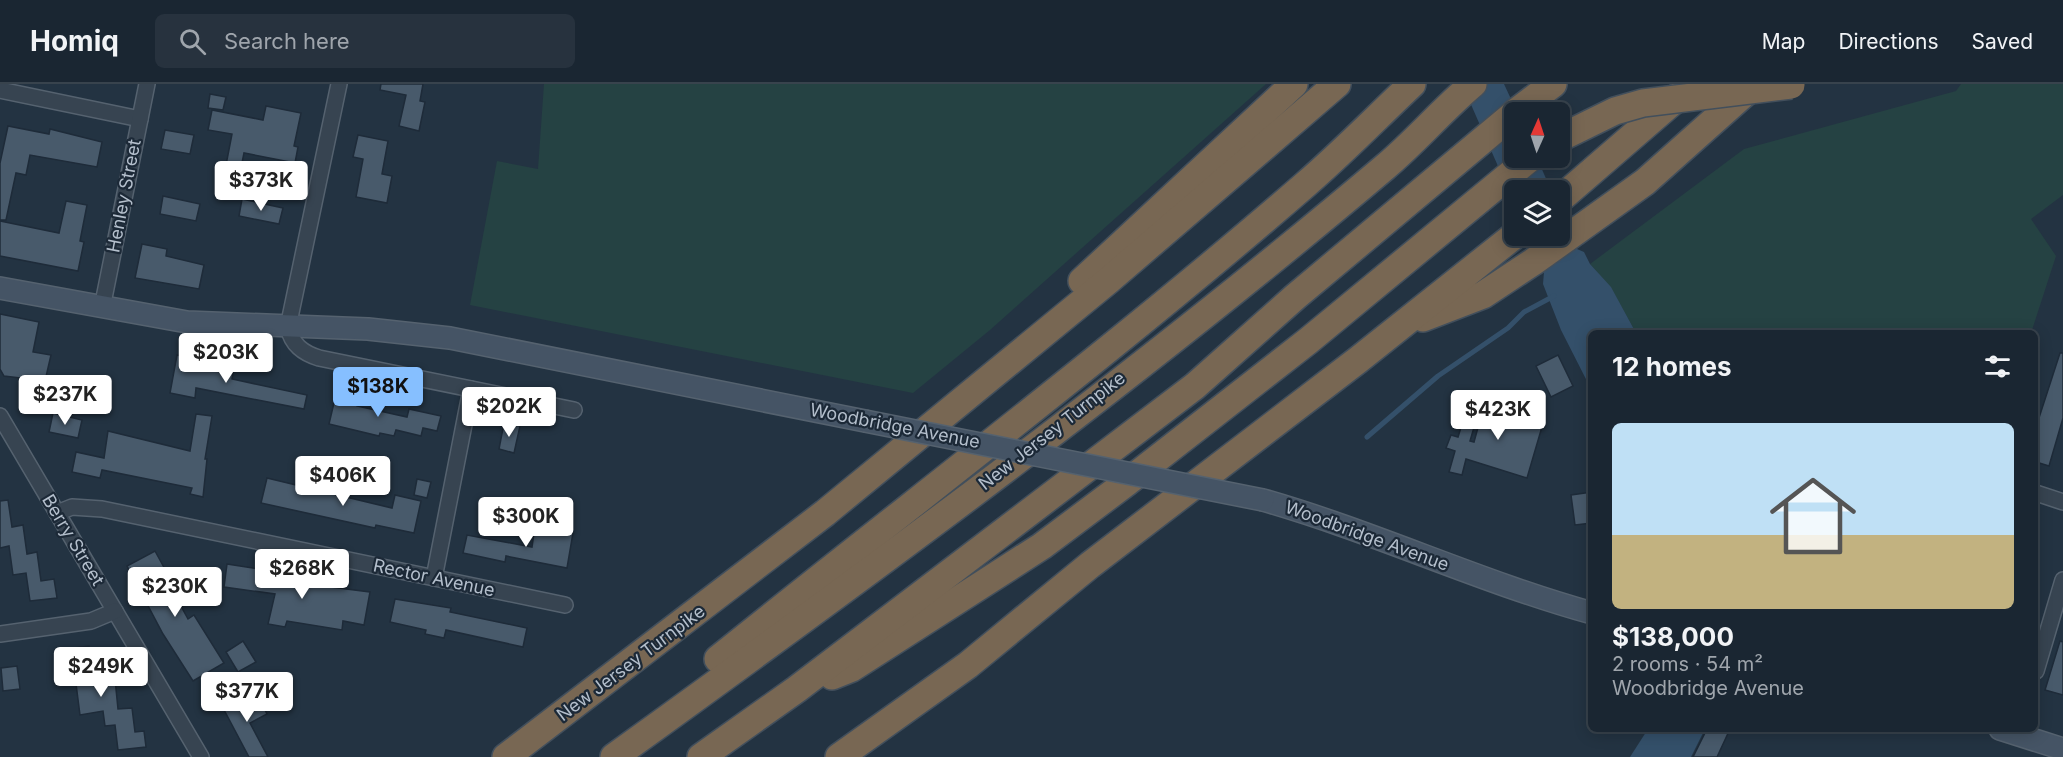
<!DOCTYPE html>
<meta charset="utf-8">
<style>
:root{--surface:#1a2632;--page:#27323e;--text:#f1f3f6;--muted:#9fa5ac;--line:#38434d;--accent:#86bfff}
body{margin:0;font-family:Inter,sans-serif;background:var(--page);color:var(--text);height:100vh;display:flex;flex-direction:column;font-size:22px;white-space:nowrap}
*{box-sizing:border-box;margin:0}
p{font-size:20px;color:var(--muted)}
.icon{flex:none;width:33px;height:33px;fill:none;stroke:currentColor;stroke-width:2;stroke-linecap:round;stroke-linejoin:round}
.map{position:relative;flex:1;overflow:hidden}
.sheet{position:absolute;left:1588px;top:246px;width:450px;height:402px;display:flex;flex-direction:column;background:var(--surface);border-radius:9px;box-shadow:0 3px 15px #0003,0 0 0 2px var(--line)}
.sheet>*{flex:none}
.needle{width:39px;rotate:3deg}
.fabs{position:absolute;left:1504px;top:18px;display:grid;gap:12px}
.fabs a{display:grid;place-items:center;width:66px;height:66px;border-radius:9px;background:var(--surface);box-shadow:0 3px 15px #0003,0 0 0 2px var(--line);font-size:30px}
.price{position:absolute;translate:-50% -51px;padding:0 14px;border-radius:6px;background:#fff;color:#222;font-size:20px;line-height:39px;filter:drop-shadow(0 2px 3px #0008)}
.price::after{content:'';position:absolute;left:50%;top:36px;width:18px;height:14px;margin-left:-9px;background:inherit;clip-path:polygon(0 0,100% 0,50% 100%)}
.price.active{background:var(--accent);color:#111}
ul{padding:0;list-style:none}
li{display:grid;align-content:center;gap:12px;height:318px;padding:0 24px}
li span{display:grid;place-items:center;height:186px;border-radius:9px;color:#555}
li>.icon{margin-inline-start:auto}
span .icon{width:108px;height:108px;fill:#fffc;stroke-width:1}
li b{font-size:26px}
h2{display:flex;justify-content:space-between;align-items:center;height:72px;padding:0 24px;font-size:26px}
header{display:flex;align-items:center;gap:36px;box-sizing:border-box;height:84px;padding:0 30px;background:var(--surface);border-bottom:2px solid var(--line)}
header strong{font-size:28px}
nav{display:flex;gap:33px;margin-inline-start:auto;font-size:21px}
.search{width:420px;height:54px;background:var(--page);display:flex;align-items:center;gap:15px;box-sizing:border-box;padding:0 21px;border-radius:9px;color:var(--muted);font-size:22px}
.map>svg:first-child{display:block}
.green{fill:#254243}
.water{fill:#34506a}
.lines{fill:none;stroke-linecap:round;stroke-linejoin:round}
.stream{stroke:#34506a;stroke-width:5}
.building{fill:#485a6b;stroke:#1e2b39;stroke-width:1.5}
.street-casing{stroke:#55626f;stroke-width:18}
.secondary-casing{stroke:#55626f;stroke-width:24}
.highway-casing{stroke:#424f5c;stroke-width:30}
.street{stroke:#374451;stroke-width:15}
.secondary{stroke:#455465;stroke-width:21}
.highway{stroke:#786753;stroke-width:27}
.secondary-bridge-casing{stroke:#55626f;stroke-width:24;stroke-linecap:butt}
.highway-bridge-casing{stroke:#424f5c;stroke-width:30;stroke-linecap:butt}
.secondary-bridge{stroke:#455465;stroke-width:21}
.highway-bridge{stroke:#786753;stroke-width:27}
.labels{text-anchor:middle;stroke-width:4.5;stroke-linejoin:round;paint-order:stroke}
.street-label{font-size:18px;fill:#b4bfcc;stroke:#1c2937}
</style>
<header>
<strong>Homiq</strong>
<div class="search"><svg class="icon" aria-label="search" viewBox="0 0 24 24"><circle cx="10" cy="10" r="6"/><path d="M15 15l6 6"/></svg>Search here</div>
<nav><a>Map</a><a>Directions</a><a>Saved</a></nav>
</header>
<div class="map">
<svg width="2063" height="673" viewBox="0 0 2063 673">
<rect width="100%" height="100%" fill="#233342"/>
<!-- green -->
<g class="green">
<path d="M544 0H1266L990 246 913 309 470 221 497 77 538 85Z"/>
<path d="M1961 0H2063V111L2031 135 2056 172 2031 249H1636L1611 204 1590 180 1744 65 1956 7Z"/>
</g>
<!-- water -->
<g class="water">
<path d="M1462 0H1504L1517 28 1515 74H1537L1551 106H1515V121Z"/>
<path d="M1560 126 1577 165 1584 168 1590 180 1611 203 1636 249H1592L1591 305 1561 246 1543 200 1544 188 1528 152H1560Z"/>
<path d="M1648 645H1705L1691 673H1630Z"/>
</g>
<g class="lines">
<!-- stream -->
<path class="stream" d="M1367 353 1438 292 1508 244 1524 228 1554 212"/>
</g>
<!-- building -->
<g class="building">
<path d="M381 0H423L420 17 425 18 419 47 399 42 406 11 380 6Z"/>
<path d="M210 10 226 13 223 26 208 24Z"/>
<path d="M266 22 301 29 294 62 298 63 295 79 244 69 241 84 226 81 232 50 208 46 212 26 263 36Z"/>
<path d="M8 42 49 50 50 45 102 58 97 83 30 71 26 91 16 89 6 136H0V79Z"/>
<path d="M165 46 194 51 190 70 161 65Z"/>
<path d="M358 51 388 57 382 90 392 92 387 119 356 113 363 75 353 73Z"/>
<path d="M163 112 200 120 196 137 160 130Z"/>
<path d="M242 115 283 124 279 140 239 132Z"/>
<path d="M66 117 87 121 80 157 84 158 78 187 0 172V137L59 149Z"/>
<path d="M142 160 167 165 166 172 204 181 199 205 135 194Z"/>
<path d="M0 230 39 238 33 268 51 271 45 297 4 292 0 285Z"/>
<path d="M2060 269H2063V334L2049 382 2036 378V343Z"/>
<path d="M177 271 234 284 232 295 307 311 304 325 196 304 195 314 170 309Z"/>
<path d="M1558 271 1573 302 1551 313 1536 282Z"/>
<path d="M337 306 359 311 357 322 407 333 409 325 441 332 437 347 423 344 421 352 396 346 394 352 380 349 379 352 329 340Z"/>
<path d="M1485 318 1544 336 1527 394 1466 375 1462 391 1449 388 1455 367 1446 364 1451 351 1458 353 1463 337 1475 340 1470 357 1474 358Z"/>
<path d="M53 329 82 336 78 354 49 348Z"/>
<path d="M196 330 212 332 205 375H207L203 413 190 410 192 404 102 386 100 394 72 388 76 368 104 374 108 347 190 367Z"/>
<path d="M504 339 520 342 514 369 499 365Z"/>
<path d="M267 394 392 424 395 411 421 417 414 449 376 441 375 444 261 419Z"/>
<path d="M417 395 431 398 427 414 414 411Z"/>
<path d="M1592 408V439L1575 441 1571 411Z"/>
<path d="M8 416 12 443 23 441 27 470 37 468 41 497 54 495 57 514 30 517 26 489 13 491 9 462 0 464V417Z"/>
<path d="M535 442 573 449 567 484 506 472 505 478 463 469 467 451 532 463Z"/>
<path d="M155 467 167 489 164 491 188 535 194 531 224 579 193 597 163 550 127 482Z"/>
<path d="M227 480 259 485 258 489 307 500 370 508 364 541 343 537 342 546 287 537 285 543 268 540 275 510 224 503Z"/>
<path d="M395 515 451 524 450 528 527 544 523 563 446 546 444 554 425 550 426 546 390 538Z"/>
<path d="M243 557 256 578 238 588 226 568Z"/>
<path d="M2060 557 2063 558V611L2045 606Z"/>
<path d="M89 562 93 598 115 595 118 625 132 624 135 648 144 647 146 663 118 666 115 641 105 642 103 627 80 631 74 584 61 585 59 566Z"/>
<path d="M17 582 20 605 3 607 1 584Z"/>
<path d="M241 612 245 619 258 612 267 630 250 639 268 673H249L222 622Z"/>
<path d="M1707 645H1730L1717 673H1693Z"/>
</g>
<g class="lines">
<defs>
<g id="street">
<path d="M339 0 288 243C292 261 303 269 319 274L574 326"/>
<path d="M0 6 140 35"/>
<path d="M102 224 147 0"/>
<path d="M0 332 201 673"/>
<path d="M2036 409 2063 418"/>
<path d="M57 429 72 423 102 425 565 521"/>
<path d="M434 494 471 305"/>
<path d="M0 550 91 537 115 527"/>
<path d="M2036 587 2063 496"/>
</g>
<g id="secondary">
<path d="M0 204 187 238 368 245 450 254 865 337"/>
<path d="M1263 416C1375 448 1480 498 1592 529"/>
<path d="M2000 645 2063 665"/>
</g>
<g id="highway">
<path d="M1516 28 1553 0"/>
<path d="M1560 115 1686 6"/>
<path d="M1082 197 1294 0"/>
<path d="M1423 234 1483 211 1533 178 1645 98 1755 0"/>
<path d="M718 575C914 417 1116 265 1306 100 1343 68 1377 33 1412 0"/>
<path d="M832 592 852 584 1042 462 1126 399 1308 257 1530 74"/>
<path d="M506 673 825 429 1109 196 1337 0"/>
<path d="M614 673C876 484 1138 292 1385 83 1416 57 1442 26 1473 0"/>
<path d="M701 673 797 605 1195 302 1295 213 1515 29"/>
<path d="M839 673 968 581 1090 481 1358 276 1515 151"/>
</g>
</defs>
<!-- street casing -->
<use href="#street" class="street-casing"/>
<!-- secondary casing -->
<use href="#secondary" class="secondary-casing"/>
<!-- highway casing -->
<use href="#highway" class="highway-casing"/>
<!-- street -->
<use href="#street" class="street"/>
<!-- secondary -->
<use href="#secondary" class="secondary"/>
<!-- highway -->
<use href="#highway" class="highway"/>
<defs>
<path id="secondary-bridge" d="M865 337 1263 416"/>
<path id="highway-bridge" d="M1560 54 1615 27 1643 19 1791 1"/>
</defs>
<!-- secondary-bridge casing -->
<use href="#secondary-bridge" class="secondary-bridge-casing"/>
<!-- highway-bridge casing -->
<use href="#highway-bridge" class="highway-bridge-casing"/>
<!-- secondary-bridge -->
<use href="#secondary-bridge" class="secondary-bridge"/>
<!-- highway-bridge -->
<use href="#highway-bridge" class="highway-bridge"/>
</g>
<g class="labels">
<!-- street labels -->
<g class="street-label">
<text transform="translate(124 112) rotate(-79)" y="6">Henley Street</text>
<text transform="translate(895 342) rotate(11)" y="6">Woodbridge Avenue</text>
<text transform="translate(1052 347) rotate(-38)" y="6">New Jersey Turnpike</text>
<text transform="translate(1367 452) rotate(20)" y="6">Woodbridge Avenue</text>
<text transform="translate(73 456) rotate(59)" y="6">Berry Street</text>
<text transform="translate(434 494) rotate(12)" y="6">Rector Avenue</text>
<text transform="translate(631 579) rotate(-37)" y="6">New Jersey Turnpike</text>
</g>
</g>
</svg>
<div class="fabs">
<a><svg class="needle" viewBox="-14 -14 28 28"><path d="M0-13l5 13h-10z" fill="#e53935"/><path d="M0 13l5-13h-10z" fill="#9fa5ac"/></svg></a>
<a><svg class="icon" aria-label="layers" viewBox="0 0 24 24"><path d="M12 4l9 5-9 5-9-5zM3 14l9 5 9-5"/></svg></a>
</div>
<b class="price" style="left:261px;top:128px">$373K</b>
<b class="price" style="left:226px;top:300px">$203K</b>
<b class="price active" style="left:378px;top:334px">$138K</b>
<b class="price" style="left:65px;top:342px">$237K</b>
<b class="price" style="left:509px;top:354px">$202K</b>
<b class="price" style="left:1498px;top:357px">$423K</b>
<b class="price" style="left:343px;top:423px">$406K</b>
<b class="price" style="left:526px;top:464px">$300K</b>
<b class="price" style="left:302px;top:516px">$268K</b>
<b class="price" style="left:175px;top:534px">$230K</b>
<b class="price" style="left:101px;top:614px">$249K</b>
<b class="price" style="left:247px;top:639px">$377K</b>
<section class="sheet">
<h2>12 homes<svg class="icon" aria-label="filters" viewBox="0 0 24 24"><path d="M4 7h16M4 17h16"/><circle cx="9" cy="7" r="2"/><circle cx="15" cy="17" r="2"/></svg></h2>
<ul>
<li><span style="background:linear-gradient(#bfe0f5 60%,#c2b280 0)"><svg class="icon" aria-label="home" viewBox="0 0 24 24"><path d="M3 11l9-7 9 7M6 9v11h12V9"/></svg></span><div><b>$138,000</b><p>2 rooms · 54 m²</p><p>Woodbridge Avenue</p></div></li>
</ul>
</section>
</div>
